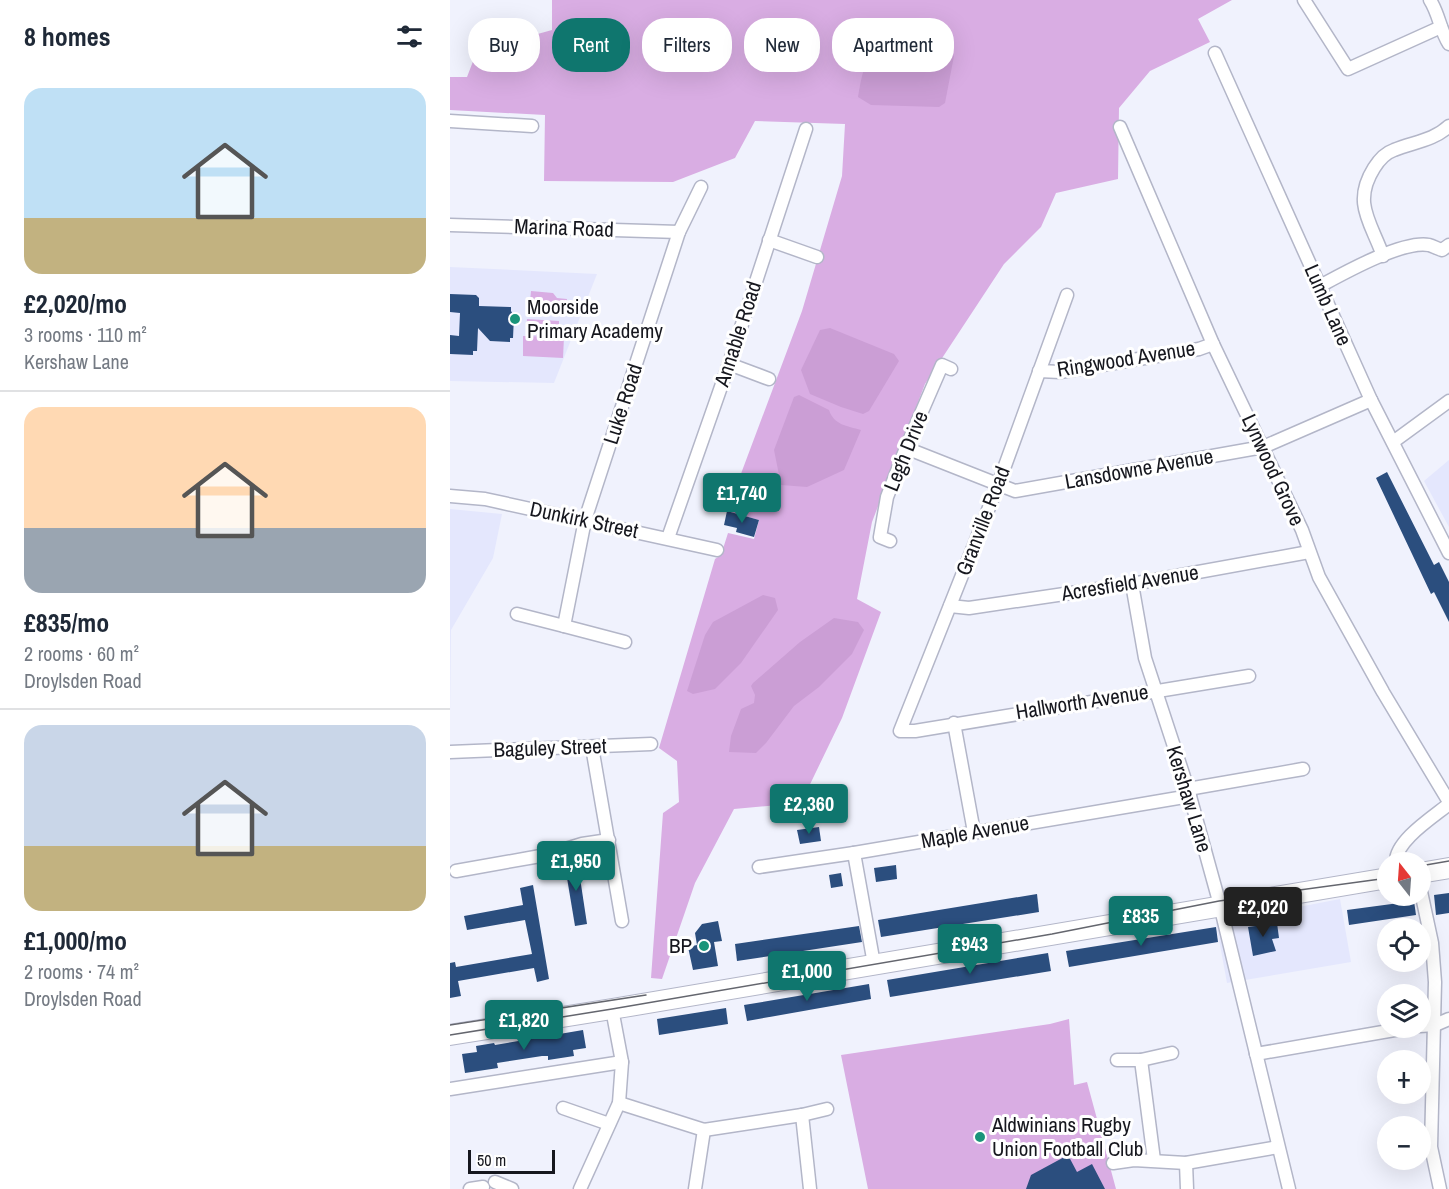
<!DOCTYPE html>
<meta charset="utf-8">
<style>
:root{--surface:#fff;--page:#f2f2f3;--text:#1f2937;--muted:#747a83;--line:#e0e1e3;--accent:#0f766e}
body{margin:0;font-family:"Archivo Narrow",sans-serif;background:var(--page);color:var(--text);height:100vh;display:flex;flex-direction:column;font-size:22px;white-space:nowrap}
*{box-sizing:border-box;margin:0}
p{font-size:20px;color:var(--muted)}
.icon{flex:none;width:33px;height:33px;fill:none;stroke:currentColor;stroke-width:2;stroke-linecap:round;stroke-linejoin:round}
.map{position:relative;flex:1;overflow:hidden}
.panel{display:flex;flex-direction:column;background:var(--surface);width:450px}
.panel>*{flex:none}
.banner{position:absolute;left:18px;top:18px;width:570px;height:54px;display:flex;gap:12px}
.needle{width:39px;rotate:343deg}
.tools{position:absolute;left:927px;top:852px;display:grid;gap:12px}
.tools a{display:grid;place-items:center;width:54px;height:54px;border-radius:50%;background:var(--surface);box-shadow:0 6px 24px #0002;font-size:30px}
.scale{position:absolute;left:18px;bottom:15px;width:87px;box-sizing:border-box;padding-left:6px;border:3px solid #16171e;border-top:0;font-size:16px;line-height:21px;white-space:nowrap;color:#16171e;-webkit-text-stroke:4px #fff;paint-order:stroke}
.price{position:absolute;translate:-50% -51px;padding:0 14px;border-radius:6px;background:var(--accent);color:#fff;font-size:20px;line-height:39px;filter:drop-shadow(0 2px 3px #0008)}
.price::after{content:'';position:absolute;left:50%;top:36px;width:18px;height:14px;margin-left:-9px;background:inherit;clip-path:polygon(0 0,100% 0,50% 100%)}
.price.active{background:#222;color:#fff}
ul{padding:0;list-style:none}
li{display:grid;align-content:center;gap:12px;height:318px;padding:0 24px}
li+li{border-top:2px solid var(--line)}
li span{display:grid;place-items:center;height:186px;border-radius:18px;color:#555}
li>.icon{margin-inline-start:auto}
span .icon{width:108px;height:108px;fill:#fffc;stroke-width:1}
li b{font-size:26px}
h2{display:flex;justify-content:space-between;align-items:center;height:72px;padding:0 24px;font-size:26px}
.tag{padding:0 21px;border-radius:24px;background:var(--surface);box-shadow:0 6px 24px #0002;font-size:21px;line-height:54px}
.tag.active{background:var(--accent);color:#fff}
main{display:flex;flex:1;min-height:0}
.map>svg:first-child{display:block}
.built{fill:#e4e7fd}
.green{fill:#d9ade3}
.forest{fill:#cb9ed5}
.building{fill:#2b4e7e}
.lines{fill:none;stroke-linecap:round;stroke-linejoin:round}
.minor-casing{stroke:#b3b6c8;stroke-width:15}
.primary-casing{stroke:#b3b6c8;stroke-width:22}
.minor{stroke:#fff;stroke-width:12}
.primary{stroke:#fff;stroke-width:20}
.tram{stroke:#64666e;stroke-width:1.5}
.poi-dot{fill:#1a947a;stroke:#fff;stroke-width:2}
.labels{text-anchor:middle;stroke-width:6;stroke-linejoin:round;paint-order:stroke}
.street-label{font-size:21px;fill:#16171e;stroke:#fff}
.poi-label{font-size:21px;fill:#16171e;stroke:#fff;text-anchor:start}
</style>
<main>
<section class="panel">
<h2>8 homes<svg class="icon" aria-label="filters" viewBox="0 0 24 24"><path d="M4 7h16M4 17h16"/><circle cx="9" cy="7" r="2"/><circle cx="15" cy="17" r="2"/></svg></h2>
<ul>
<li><span style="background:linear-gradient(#bfe0f5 70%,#c2b280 0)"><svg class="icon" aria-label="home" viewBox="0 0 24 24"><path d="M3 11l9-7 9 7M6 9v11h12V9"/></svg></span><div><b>£2,020/mo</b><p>3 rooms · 110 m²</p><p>Kershaw Lane</p></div></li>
<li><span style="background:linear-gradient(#ffd9b3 65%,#9aa5b1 0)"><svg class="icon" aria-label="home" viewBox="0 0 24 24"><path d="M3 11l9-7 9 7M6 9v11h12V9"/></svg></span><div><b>£835/mo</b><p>2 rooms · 60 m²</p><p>Droylsden Road</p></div></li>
<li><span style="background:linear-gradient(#c9d6e8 65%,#c2b280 0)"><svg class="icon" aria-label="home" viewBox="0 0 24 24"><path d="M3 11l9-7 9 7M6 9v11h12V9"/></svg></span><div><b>£1,000/mo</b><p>2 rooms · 74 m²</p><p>Droylsden Road</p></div></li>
</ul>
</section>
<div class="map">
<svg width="999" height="1189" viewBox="0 0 999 1189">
<rect width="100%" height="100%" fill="#f0f2fd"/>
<!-- built -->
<g class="built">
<path d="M0 267 147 274 104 383 0 381Z"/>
<path d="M999 460V527L974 481Z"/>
<path d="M0 509 52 514 43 558 1 630 0 713Z"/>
<path d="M890 899 901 962 777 983 766 923Z"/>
</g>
<!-- green -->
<g class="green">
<path d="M102 0H782L748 19 760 42 700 71 669 108 668 179 606 193 591 227 554 264 475 384 422 522 407 599 431 612 392 718 351 803 284 809 245 883 212 979 201 978 213 813 229 802 227 761 209 748 265 559 271 555 278 533 304 539 309 520 277 511 352 311 392 176 395 124 305 121 285 158 223 182 94 181 95 115 0 110V77H17L27 51 102 30Z"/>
<path d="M81 291 103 293 107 298 117 299 116 315 79 312Z"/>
<path d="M77 319 109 321V336L76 335Z"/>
<path d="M73 336 114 337 113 358 73 356Z"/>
<path d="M619 1019 624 1085 637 1082 666 1189H418L391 1055 600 1024Z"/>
</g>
<!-- forest -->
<g class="forest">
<path d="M436 43 497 50 504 56 495 103 489 107 421 105 408 97C412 76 414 53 436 43Z"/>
<path d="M380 328 444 354 449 361 419 411 413 414 391 407 360 394 351 370 370 330Z"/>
<path d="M349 395 379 410C384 425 397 426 411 430L394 470 357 487 331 485 324 450 344 397Z"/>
<path d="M313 595 325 598 328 610 291 663 265 689 243 694 237 691 255 635 263 622Z"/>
<path d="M384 618 408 622 414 630 402 654 369 687 344 706 316 743 306 753 279 752 281 736 291 709 304 703 305 695 301 686 303 683 350 642Z"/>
</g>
<!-- building -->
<g class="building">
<path d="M0 294 26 295 29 298V306L61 307V311L64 316 63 338H60V342L40 341 28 328 27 351H23V355L0 354V335L9 336 10 313 0 312Z"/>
<path d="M937 472 984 565 989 562 999 582V622L984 592 981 594 926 478Z"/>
<path d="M277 511 309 520 304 537 286 532 287 528 274 525Z"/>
<path d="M369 827 371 841 350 844 347 830Z"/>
<path d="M127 858 137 924 125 926 114 860Z"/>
<path d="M446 865 447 879 426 882 424 868Z"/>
<path d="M391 873 393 886 381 888 379 875Z"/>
<path d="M83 885 99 979 87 982 84 968 8 981 11 996 0 998V963L5 962 6 967 82 954 75 920 17 930 14 916 73 905 70 888Z"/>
<path d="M999 893V913L986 915 984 895Z"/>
<path d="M587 894 589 912 431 937 428 920Z"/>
<path d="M964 901 966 915 899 925 897 910Z"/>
<path d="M268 921 272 941 264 942 268 966 243 970 238 947 247 945 245 933 252 924Z"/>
<path d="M827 923 829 938 822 939 826 951 803 956 798 927Z"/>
<path d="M409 926 412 942 287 961 285 944Z"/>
<path d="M766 927 768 942 619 967 616 951Z"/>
<path d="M598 953 601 971 440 997 437 980Z"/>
<path d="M419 984 421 999 297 1021 294 1005Z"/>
<path d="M276 1008 278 1024 209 1035 207 1019Z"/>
<path d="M133 1030 136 1048 123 1050 124 1056 98 1060V1056H92L47 1063 48 1068 15 1073 12 1054 27 1052 26 1046 44 1043 45 1045Z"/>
<path d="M618 1155 627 1172 642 1164 655 1189H576L581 1175Z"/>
</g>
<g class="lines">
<defs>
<g id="minor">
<path d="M854 0 898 69 991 27"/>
<path d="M980 0C989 14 990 30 999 44"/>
<path d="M765 53 921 400 999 553"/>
<path d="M0 121 82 126"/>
<path d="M670 127 763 344 852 530 869 577 933 692 999 802"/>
<path d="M0 225 229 232"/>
<path d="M319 240 367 257"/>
<path d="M933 256C921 222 902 203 924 168 929 160 935 153 944 150 963 142 983 141 999 126"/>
<path d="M870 286C894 273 953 240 979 245 983 246 988 249 992 250L999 245"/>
<path d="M617 295 548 485 450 731H465L799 676"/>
<path d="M279 364 319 379"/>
<path d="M589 371 610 372 749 349 763 344"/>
<path d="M943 442 999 401"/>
<path d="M456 448 565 491 813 447 921 400"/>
<path d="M0 496 35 499 267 550"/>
<path d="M218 538 279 364 356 129"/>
<path d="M440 541 430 537 437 497 456 448 492 365 501 369"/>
<path d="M682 584 695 658 738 789 770 905 839 1189"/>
<path d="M500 606 519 608 682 584 859 552"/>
<path d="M67 614 114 626"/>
<path d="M175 642 114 626 135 520 229 232 251 187"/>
<path d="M504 723 524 832"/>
<path d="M142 747 172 921"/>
<path d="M0 752 201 744"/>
<path d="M738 789 853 769"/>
<path d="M404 853 424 964"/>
<path d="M946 862C945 841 983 817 999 804"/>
<path d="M309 867 404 853 740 796"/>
<path d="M6 871 96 855 132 844 159 840"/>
<path d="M970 887 982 943 985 982 981 1147 990 1189"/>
<path d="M970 1026 985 1025 999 1019"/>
<path d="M806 1054 956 1028"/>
<path d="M667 1060H691L704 1160"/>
<path d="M691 1060 722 1053"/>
<path d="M0 1089 172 1062"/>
<path d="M169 1103 254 1130 352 1115 377 1109"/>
<path d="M113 1108 159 1124"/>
<path d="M352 1115 360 1189"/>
<path d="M663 1163 684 1160 736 1163 828 1147"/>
<path d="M736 1163 737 1189"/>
<path d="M45 1182 62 1189"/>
<path d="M20 1189 33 1187"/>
<path d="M130 1189 169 1103 172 1062 162 1009"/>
<path d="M245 1189 254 1130"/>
</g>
<g id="primary">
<path d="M970 873 999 868"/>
<path d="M0 1035 162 1009 938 878"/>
</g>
</defs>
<!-- minor casing -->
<use href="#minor" class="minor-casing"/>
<!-- primary casing -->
<use href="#primary" class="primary-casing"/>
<!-- minor -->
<use href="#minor" class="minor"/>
<!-- primary -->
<use href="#primary" class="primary"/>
<!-- tram -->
<g class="tram">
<path d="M970 866 999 861"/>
<path d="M0 1025 196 995"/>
<path d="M0 1035 162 1009 602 934 769 901 938 878"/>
</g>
</g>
<!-- markers -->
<g class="poi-dot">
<circle cx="65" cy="319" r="6"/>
<circle cx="254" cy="946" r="6"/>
<circle cx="530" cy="1137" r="6"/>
</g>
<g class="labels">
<!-- street labels -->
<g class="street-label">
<text transform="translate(114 228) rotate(2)" y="7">Marina Road</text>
<text transform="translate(878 305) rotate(66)" y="7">Lumb Lane</text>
<text transform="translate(288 334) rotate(-72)" y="7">Annable Road</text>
<text transform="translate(676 359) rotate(-9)" y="7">Ringwood Avenue</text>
<text transform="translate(173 404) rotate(-72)" y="7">Luke Road</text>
<text transform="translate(456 451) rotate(-68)" y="7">Legh Drive</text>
<text transform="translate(689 469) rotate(-10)" y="7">Lansdowne Avenue</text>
<text transform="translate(823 470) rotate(65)" y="7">Lynwood Grove</text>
<text transform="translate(134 520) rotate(12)" y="7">Dunkirk Street</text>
<text transform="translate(533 521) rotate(-69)" y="7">Granville Road</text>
<text transform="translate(680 583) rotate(-9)" y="7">Acresfield Avenue</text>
<text transform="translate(632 702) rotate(-9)" y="7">Hallworth Avenue</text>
<text transform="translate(100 748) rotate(-2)" y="7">Baguley Street</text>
<text transform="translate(739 799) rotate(73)" y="7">Kershaw Lane</text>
<text transform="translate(525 832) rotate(-10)" y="7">Maple Avenue</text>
</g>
<!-- poi labels -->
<g class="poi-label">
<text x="77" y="314">Moorside<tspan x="77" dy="24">Primary Academy</tspan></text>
<text x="242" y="953" text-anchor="end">BP</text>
<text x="542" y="1132">Aldwinians Rugby<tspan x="542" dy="24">Union Football Club</tspan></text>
</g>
</g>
</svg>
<div class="tools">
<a><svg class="needle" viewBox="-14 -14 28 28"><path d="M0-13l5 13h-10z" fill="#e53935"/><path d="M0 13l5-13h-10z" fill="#747a83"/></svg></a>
<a><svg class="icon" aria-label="locate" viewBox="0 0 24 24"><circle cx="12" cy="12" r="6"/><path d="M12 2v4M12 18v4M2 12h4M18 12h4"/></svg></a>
<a><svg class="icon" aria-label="layers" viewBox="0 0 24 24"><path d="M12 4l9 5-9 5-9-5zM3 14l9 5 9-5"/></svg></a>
<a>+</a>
<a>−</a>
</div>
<div class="scale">50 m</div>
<b class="price" style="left:292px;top:524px">£1,740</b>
<b class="price" style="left:359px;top:835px">£2,360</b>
<b class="price" style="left:126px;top:892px">£1,950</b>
<b class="price active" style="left:813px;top:938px">£2,020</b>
<b class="price" style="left:691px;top:947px">£835</b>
<b class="price" style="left:520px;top:975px">£943</b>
<b class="price" style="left:357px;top:1002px">£1,000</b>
<b class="price" style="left:74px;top:1051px">£1,820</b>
<div class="banner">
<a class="tag">Buy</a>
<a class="tag active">Rent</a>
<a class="tag">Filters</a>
<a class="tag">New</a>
<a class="tag">Apartment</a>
</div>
</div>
</main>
